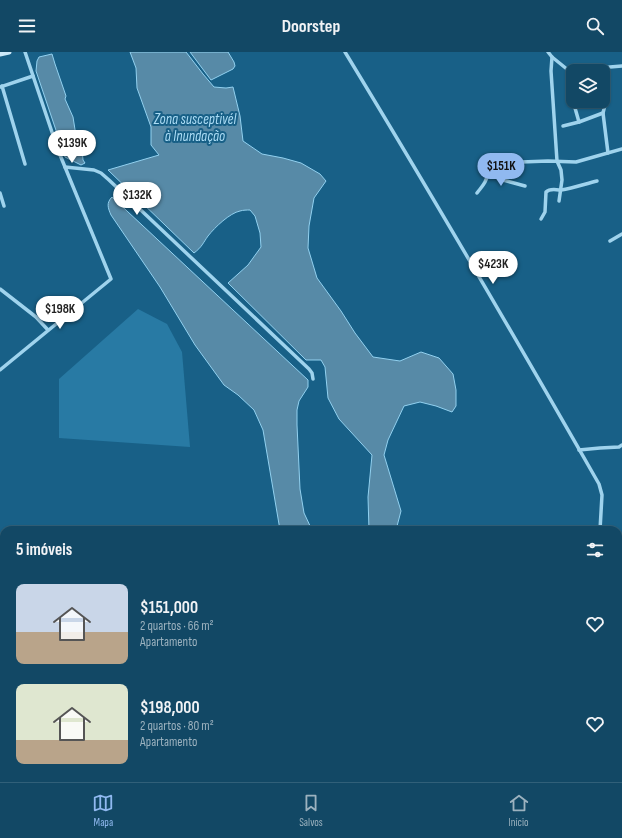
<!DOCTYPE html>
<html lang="pt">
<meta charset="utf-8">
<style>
:root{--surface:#124865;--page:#1f526e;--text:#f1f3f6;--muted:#9cb2bf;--line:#316079;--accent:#90b9f0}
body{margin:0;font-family:"Sofia Sans Condensed",sans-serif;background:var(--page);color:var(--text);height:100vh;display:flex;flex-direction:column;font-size:15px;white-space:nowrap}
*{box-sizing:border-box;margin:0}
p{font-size:13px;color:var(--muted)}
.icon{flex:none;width:22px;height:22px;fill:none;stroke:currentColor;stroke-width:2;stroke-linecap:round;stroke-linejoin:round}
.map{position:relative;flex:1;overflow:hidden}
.details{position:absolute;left:0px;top:474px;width:622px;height:256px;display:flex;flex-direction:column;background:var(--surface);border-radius:12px 12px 0 0;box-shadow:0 1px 3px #0004,0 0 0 1px var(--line)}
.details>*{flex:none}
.fabs{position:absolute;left:566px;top:12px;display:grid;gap:8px}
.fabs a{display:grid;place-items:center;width:44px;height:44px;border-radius:8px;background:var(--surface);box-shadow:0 1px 3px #0004,0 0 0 1px var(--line);font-size:20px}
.price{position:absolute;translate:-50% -34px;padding:0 9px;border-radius:14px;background:#fff;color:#222;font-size:13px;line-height:26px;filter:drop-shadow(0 1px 2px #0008)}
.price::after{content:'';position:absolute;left:50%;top:24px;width:12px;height:9px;margin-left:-6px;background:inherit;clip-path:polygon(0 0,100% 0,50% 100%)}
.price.on{background:var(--accent);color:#111}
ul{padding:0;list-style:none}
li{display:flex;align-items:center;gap:12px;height:100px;padding:0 16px}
li span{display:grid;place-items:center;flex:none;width:112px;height:80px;border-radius:8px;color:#555}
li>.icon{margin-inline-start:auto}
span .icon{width:48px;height:48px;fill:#fffc;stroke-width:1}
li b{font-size:17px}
h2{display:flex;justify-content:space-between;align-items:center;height:48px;padding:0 16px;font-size:17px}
header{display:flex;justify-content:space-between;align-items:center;height:52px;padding:0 16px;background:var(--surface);font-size:18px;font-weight:700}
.menu{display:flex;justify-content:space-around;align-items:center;height:56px;border-top:1px solid var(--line);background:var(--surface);font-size:11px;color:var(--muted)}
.menu a{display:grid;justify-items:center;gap:2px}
.menu .on{color:var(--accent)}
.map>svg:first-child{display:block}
.green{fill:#287aa4}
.water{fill:#578aa7;stroke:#92d1f0}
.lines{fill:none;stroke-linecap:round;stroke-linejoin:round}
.street{stroke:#9fd3ed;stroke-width:3.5}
.secondary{stroke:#cce9f9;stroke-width:5}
.labels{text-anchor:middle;stroke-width:4;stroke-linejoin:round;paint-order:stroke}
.water-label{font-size:15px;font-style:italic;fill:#abdcf5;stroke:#186087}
</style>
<header><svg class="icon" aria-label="menu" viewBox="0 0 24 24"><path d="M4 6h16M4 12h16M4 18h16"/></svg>Doorstep<svg class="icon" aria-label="search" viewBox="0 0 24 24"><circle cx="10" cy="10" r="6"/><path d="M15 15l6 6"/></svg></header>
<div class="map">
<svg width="622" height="730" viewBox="0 0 622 730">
<rect width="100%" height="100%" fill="#186087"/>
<!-- green -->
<path class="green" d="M138 257 167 272 182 300 190 395 59 386V327Z"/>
<!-- water -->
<g class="water">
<path d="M130 0H186L203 22 214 35 226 36 233 35 240 64 243 89 262 102 283 106 301 111 320 122 326 129 314 146 309 174 308 196 317 226 341 259 355 281 373 305 400 309 421 300 439 306 453 322 456 338V354L452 360 436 354 420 350 404 354 388 388 384 403 401 459 396 478H369L368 445 372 403 339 367 328 346 325 315 321 308H306L228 231 248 213 261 195 260 181 255 164 250 158C247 158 243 158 240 159 230 161 215 175 208 184 203 191 202 195 194 201L108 118 159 103 151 93V75L137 36 136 16Z"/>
<path d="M190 0H228L234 10 235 14 233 17 211 28Z"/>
<path d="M52 2 55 12 66 44 65 47 73 65 77 90 82 97 83 108 85 111 81 113 65 105 36 19 37 9 39 5Z"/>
<path d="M112 145 308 328V335L299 349 297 358V373L300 437 304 461 312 478H280L263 378 254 358 238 343 224 333 195 293 160 235 111 163C108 156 106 151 112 145Z"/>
<path d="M0 604 4 605V696L0 694Z"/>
<path d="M53 726H268L266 730H57Z"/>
<path d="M421 726H525L527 730H422Z"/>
</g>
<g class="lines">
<!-- street -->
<g class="street">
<path d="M345 0C432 143 516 287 599 432L602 443 600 478"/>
<path d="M548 0 552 5 573 22"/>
<path d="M552 5 551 19 557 109 561 118 562 128 559 149"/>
<path d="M588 19 610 15 622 14"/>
<path d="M573 22 571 28 573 46"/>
<path d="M2 34 25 112"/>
<path d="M0 35 33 24"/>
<path d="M573 49 579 70"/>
<path d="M606 49 603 61 608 101"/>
<path d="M563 74 579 70 603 61"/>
<path d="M493 113 500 126 503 128 525 134"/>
<path d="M65 115 94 118 101 121 109 128 309 317 312 321 313 327"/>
<path d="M0 141 4 154"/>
<path d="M477 141C480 137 483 134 485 130 489 122 488 116 497 111L548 109 576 110 622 97"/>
<path d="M541 167 545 160 546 140C550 136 555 138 561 138 573 136 585 132 597 129"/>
<path d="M610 189 622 182"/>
<path d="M0 237 36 265 48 278"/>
<path d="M0 318 111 227 58 98 25 0"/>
<path d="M579 398 600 396 619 395 622 393"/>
<path d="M618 537 622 536"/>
<path d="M618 590 622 597"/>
</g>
<!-- secondary -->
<path class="secondary" d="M0 2 9 0"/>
</g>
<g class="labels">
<!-- water labels -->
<g class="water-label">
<text x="195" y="72">Zona susceptivél<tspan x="195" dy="17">à Inundação</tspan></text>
</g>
</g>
</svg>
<div class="fabs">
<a><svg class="icon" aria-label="layers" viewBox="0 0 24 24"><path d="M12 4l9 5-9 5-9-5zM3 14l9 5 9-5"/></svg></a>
</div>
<b class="price" style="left:72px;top:112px">$139K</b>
<b class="price on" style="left:501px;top:135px">$151K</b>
<b class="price" style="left:137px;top:164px">$132K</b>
<b class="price" style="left:493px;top:233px">$423K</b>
<b class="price" style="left:60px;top:278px">$198K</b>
<section class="details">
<h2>5 imóveis<svg class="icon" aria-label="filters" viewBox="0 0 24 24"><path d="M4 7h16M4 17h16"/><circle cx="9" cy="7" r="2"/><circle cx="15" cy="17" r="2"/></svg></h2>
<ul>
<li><span style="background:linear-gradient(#c9d6e8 60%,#b9a48a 0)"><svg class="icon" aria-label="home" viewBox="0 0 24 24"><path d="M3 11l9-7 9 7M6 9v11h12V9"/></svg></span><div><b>$151,000</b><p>2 quartos · 66 m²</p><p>Apartamento</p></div><svg class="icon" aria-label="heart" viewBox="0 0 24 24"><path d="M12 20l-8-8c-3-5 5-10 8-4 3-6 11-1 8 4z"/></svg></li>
<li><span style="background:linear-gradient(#dfe7d0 70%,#b9a48a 0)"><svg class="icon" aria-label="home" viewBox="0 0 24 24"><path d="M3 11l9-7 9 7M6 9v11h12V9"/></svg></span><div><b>$198,000</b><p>2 quartos · 80 m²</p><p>Apartamento</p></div><svg class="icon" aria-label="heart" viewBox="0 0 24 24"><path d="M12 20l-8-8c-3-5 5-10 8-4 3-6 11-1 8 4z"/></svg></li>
</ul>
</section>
</div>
<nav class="menu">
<a class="on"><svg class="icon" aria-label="map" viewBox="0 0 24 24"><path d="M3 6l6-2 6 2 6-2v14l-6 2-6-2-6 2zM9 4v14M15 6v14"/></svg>Mapa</a>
<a><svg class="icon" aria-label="saved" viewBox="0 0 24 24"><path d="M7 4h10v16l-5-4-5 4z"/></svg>Salvos</a>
<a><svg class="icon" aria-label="home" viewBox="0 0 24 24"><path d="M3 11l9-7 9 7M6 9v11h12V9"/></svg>Início</a>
</nav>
